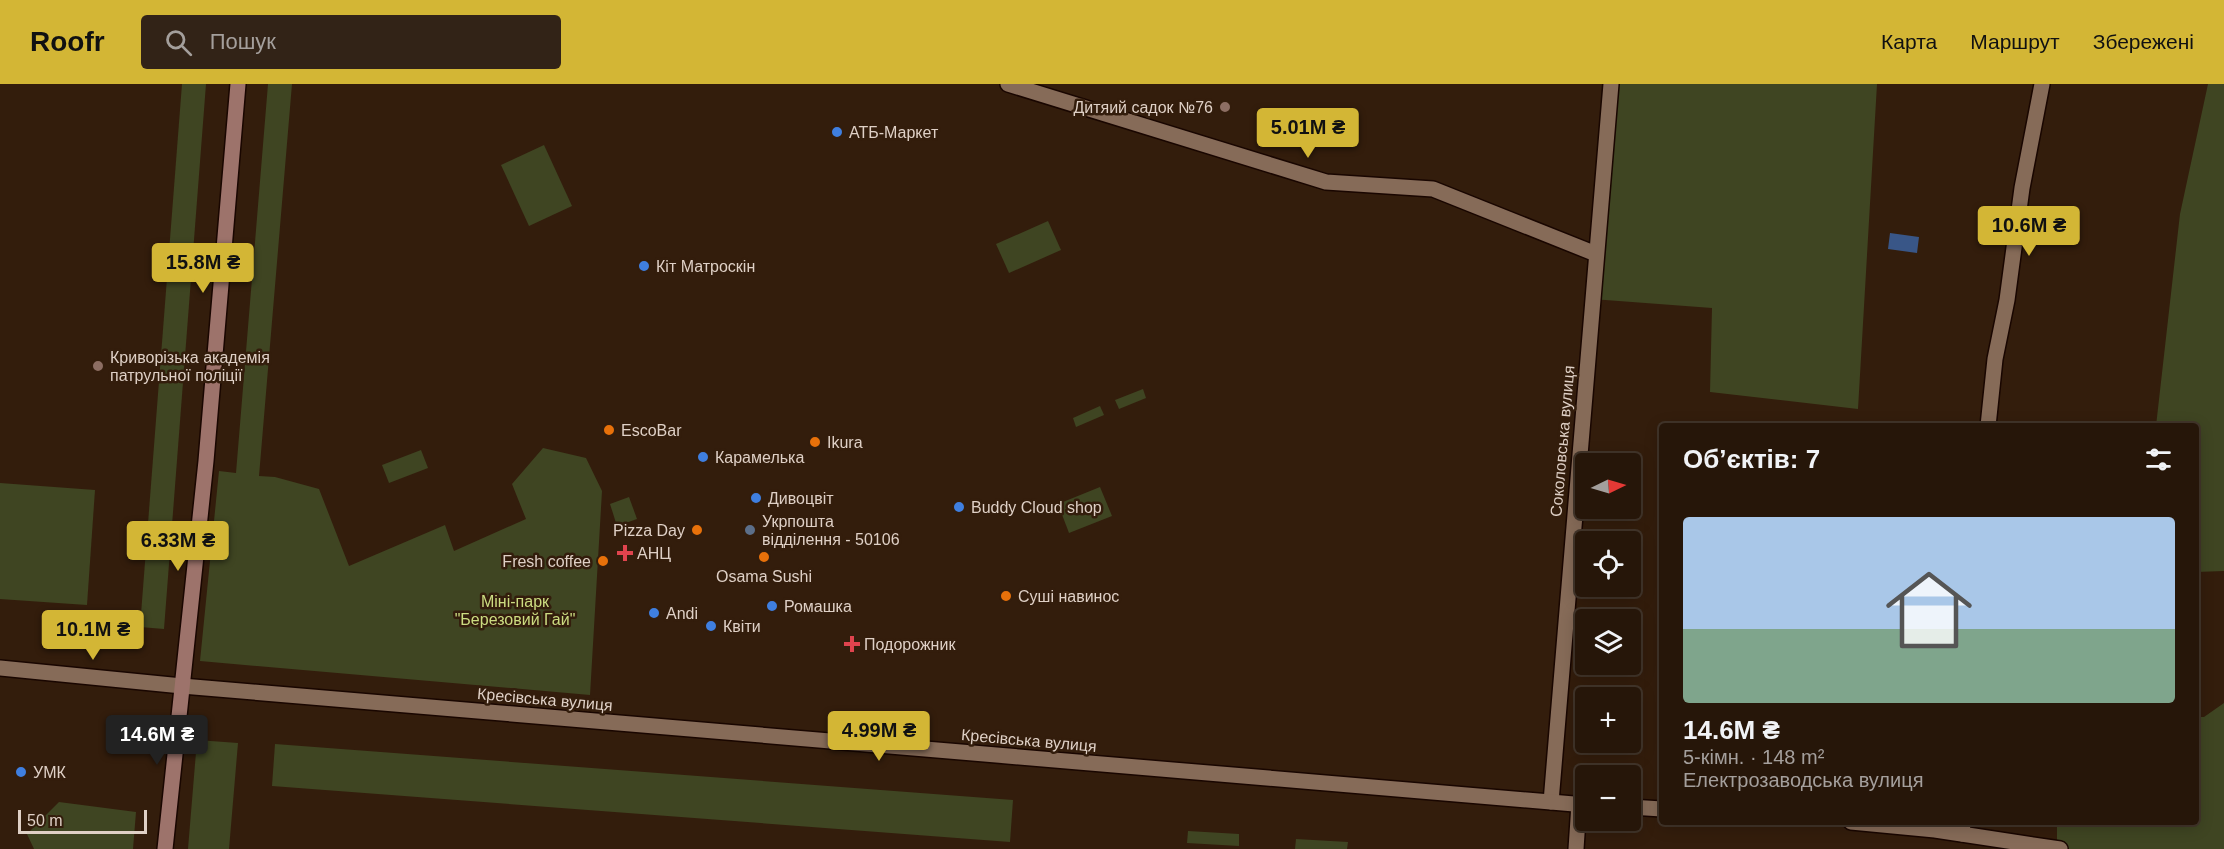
<!DOCTYPE html>
<html lang="uk">
<meta charset="utf-8">
<style>
:root{--surface:#261609;--page:#322317;--text:#f1f3f6;--muted:#a49f9c;--line:#42352a;--accent:#d3b635}
body{margin:0;font-family:Helvetica,sans-serif;background:var(--page);color:var(--text);height:100vh;display:flex;flex-direction:column;font-size:22px;white-space:nowrap}
*{box-sizing:border-box;margin:0}
p{font-size:20px;color:var(--muted)}
.icon{flex:none;width:33px;height:33px;fill:none;stroke:currentColor;stroke-width:2;stroke-linecap:round;stroke-linejoin:round}
.map{position:relative;flex:1;overflow:hidden}
.sheet{position:absolute;left:1659px;top:339px;width:540px;height:402px;display:flex;flex-direction:column;background:var(--surface);border-radius:6px;box-shadow:0 3px 15px #0003,0 0 0 2px var(--line)}
.sheet>*{flex:none}
.needle{width:39px;rotate:85deg}
.fabs{position:absolute;left:1575px;top:369px;display:grid;gap:12px}
.fabs a{display:grid;place-items:center;width:66px;height:66px;border-radius:6px;background:var(--surface);box-shadow:0 3px 15px #0003,0 0 0 2px var(--line);font-size:30px}
.scale{position:absolute;left:18px;bottom:15px;width:129px;box-sizing:border-box;padding-left:6px;border:3px solid #dfd0c6;border-top:0;font-size:16px;line-height:21px;white-space:nowrap;color:#dfd0c6;-webkit-text-stroke:4px #331d0c;paint-order:stroke}
.price{position:absolute;translate:-50% -51px;padding:0 14px;border-radius:6px;background:var(--accent);color:#111;font-size:20px;line-height:39px;filter:drop-shadow(0 2px 3px #0008)}
.price::after{content:'';position:absolute;left:50%;top:36px;width:18px;height:14px;margin-left:-9px;background:inherit;clip-path:polygon(0 0,100% 0,50% 100%)}
.price.on{background:#222;color:#fff}
ul{padding:0;list-style:none}
li{display:grid;align-content:center;gap:12px;height:318px;padding:0 24px}
li+li{border-top:2px solid var(--line)}
li span{display:grid;place-items:center;height:186px;border-radius:6px;color:#555}
li>.icon{margin-inline-start:auto}
span .icon{width:108px;height:108px;fill:#fffc;stroke-width:1}
li b{font-size:26px}
h2{display:flex;justify-content:space-between;align-items:center;height:72px;padding:0 24px;font-size:26px}
header{display:flex;align-items:center;gap:36px;box-sizing:border-box;height:84px;padding:0 30px;background:var(--accent);color:#111}
header strong{font-size:28px}
nav{display:flex;gap:33px;margin-inline-start:auto;font-size:21px}
.search{width:420px;height:54px;background:var(--page);display:flex;align-items:center;gap:15px;box-sizing:border-box;padding:0 21px;border-radius:6px;color:var(--muted);font-size:22px}
.map>svg:first-child{display:block}
.green{fill:#3f4522}
.water{fill:#395687}
.lines{fill:none;stroke-linecap:round;stroke-linejoin:round}
.minor-casing{stroke:#190600;stroke-width:18}
.tertiary-casing{stroke:#190600;stroke-width:18}
.secondary-casing{stroke:#190600;stroke-width:18}
.minor{stroke:#866b58;stroke-width:15}
.tertiary{stroke:#866b58;stroke-width:15}
.secondary{stroke:#9d736b;stroke-width:15}
.education-dot{fill:#8d6e63;stroke:#331d0c;stroke-width:2}
.shop-dot{fill:#3f7fe0;stroke:#331d0c;stroke-width:2}
.food-dot{fill:#e8710a;stroke:#331d0c;stroke-width:2}
.service-dot{fill:#5c6f8a;stroke:#331d0c;stroke-width:2}
.health-dot{fill:#e0444e;stroke:#331d0c;stroke-width:2}
.labels{text-anchor:middle;stroke-width:5;stroke-linejoin:round;paint-order:stroke}
.poi-label{font-size:16px;fill:#dfd0c6;stroke:#331d0c;text-anchor:start}
.street-label{font-size:16px;fill:#dfd0c6;stroke:#331d0c}
.park-label{font-size:16px;fill:#ccdc81;stroke:#331d0c}
</style>
<header>
<strong>Roofr</strong>
<div class="search"><svg class="icon" aria-label="search" viewBox="0 0 24 24"><circle cx="10" cy="10" r="6"/><path d="M15 15l6 6"/></svg>Пошук</div>
<nav><a>Карта</a><a>Маршрут</a><a>Збережені</a></nav>
</header>
<div class="map">
<svg width="2224" height="765" viewBox="0 0 2224 765">
<rect width="100%" height="100%" fill="#331d0c"/>
<!-- green -->
<g class="green">
<path d="M182 0H206L164 545 140 543Z"/>
<path d="M268 0H292L259 392 275 393 319 405 349 482 445 441 454 467 526 435 512 400 543 364 586 374 602 407 590 611 200 577 219 387 236 389Z"/>
<path d="M1611 0H1877L1858 325 1710 308 1712 224 1592 215Z"/>
<path d="M2208 0H2224V487L2196 488V342H2156L2180 130Z"/>
<path d="M544 61 572 122 529 142 501 81Z"/>
<path d="M1048 137 1061 166 1009 189 996 160Z"/>
<path d="M1143 305 1146 314 1119 325 1115 316Z"/>
<path d="M1100 322 1104 331 1076 343 1073 334Z"/>
<path d="M421 366 428 384 389 399 382 381Z"/>
<path d="M0 399 95 406 87 521 0 515Z"/>
<path d="M1100 403 1112 432 1069 449 1058 420Z"/>
<path d="M629 413 637 435 617 442 610 420Z"/>
<path d="M2224 619V765H2057V738H2196V633H2204Z"/>
<path d="M197 656 238 659 229 765H188Z"/>
<path d="M275 660 1013 716 1010 758 272 702Z"/>
<path d="M59 718 136 728 133 765H34L27 750Z"/>
<path d="M1188 747 1239 750V762L1187 759Z"/>
<path d="M1296 755 1348 758 1347 765H1295Z"/>
</g>
<!-- water -->
<path class="water" d="M1890 149 1919 153 1917 169 1888 165Z"/>
<g class="lines">
<defs>
<g id="minor">
<path d="M1008 0 1326 98 1433 105 1596 170"/>
<path d="M1988 342 1995 275 2007 216 2022 104 2042 0"/>
<path d="M0 584 182 602"/>
<path d="M1551 718 1611 0"/>
<path d="M1962 750 1963 738"/>
</g>
<g id="tertiary">
<path d="M182 602 1586 721"/>
<path d="M1630 723 1662 725"/>
<path d="M1851 738 1935 746 2060 765"/>
<path d="M1576 765 1579 720"/>
</g>
<path id="secondary" d="M165 765 206 377 238 0"/>
</defs>
<!-- minor casing -->
<use href="#minor" class="minor-casing"/>
<!-- tertiary casing -->
<use href="#tertiary" class="tertiary-casing"/>
<!-- secondary casing -->
<use href="#secondary" class="secondary-casing"/>
<!-- minor -->
<use href="#minor" class="minor"/>
<!-- tertiary -->
<use href="#tertiary" class="tertiary"/>
<!-- secondary -->
<use href="#secondary" class="secondary"/>
</g>
<!-- markers -->
<g class="education-dot">
<circle cx="1225" cy="23" r="6"/>
<circle cx="98" cy="282" r="6"/>
</g>
<g class="shop-dot">
<circle cx="837" cy="48" r="6"/>
<circle cx="644" cy="182" r="6"/>
<circle cx="703" cy="373" r="6"/>
<circle cx="756" cy="414" r="6"/>
<circle cx="959" cy="423" r="6"/>
<circle cx="772" cy="522" r="6"/>
<circle cx="654" cy="529" r="6"/>
<circle cx="711" cy="542" r="6"/>
<circle cx="21" cy="688" r="6"/>
</g>
<g class="food-dot">
<circle cx="609" cy="346" r="6"/>
<circle cx="815" cy="358" r="6"/>
<circle cx="697" cy="446" r="6"/>
<circle cx="764" cy="473" r="6"/>
<circle cx="603" cy="477" r="6"/>
<circle cx="1006" cy="512" r="6"/>
</g>
<circle class="service-dot" cx="750" cy="446" r="6"/>
<g class="health-dot">
<path d="M622 460h6v6h6v6h-6v6h-6v-6h-6v-6h6z"/>
<path d="M849 551h6v6h6v6h-6v6h-6v-6h-6v-6h6z"/>
</g>
<g class="labels">
<!-- poi labels -->
<g class="poi-label">
<text x="1213" y="29" text-anchor="end">Дитяий садок №76</text>
<text x="849" y="54">АТБ-Маркет</text>
<text x="656" y="188">Кiт Матроскін</text>
<text x="110" y="279">Криворізька академія<tspan x="110" dy="18">патрульної поліції</tspan></text>
<text x="621" y="352">EscoBar</text>
<text x="827" y="364">Ikura</text>
<text x="715" y="379">Карамелька</text>
<text x="768" y="420">Дивоцвіт</text>
<text x="971" y="429">Buddy Cloud shop</text>
<text x="762" y="443">Укрпошта<tspan x="762" dy="18">відділення - 50106</tspan></text>
<text x="685" y="452" text-anchor="end">Pizza Day</text>
<text x="637" y="475">АНЦ</text>
<text x="591" y="483" text-anchor="end">Fresh coffee</text>
<text x="764" y="498" text-anchor="middle">Osama Sushi</text>
<text x="1018" y="518">Суші навинос</text>
<text x="784" y="528">Ромашка</text>
<text x="666" y="535">Andi</text>
<text x="723" y="548">Квіти</text>
<text x="864" y="566">Подорожник</text>
<text x="33" y="694">УМК</text>
</g>
<!-- street labels -->
<g class="street-label">
<text transform="translate(1562 357) rotate(-85)" y="6">Соколовська вулиця</text>
<text transform="translate(545 615) rotate(5)" y="6">Кресівська вулиця</text>
<text transform="translate(1029 656) rotate(5)" y="6">Кресівська вулиця</text>
</g>
<!-- park labels -->
<g class="park-label">
<text x="515" y="523">Міні-парк<tspan x="515" dy="18">"Березовий Гай"</tspan></text>
</g>
</g>
</svg>
<div class="fabs">
<a><svg class="needle" viewBox="-14 -14 28 28"><path d="M0-13l5 13h-10z" fill="#e53935"/><path d="M0 13l5-13h-10z" fill="#a49f9c"/></svg></a>
<a><svg class="icon" aria-label="locate" viewBox="0 0 24 24"><circle cx="12" cy="12" r="6"/><path d="M12 2v4M12 18v4M2 12h4M18 12h4"/></svg></a>
<a><svg class="icon" aria-label="layers" viewBox="0 0 24 24"><path d="M12 4l9 5-9 5-9-5zM3 14l9 5 9-5"/></svg></a>
<a>+</a>
<a>−</a>
</div>
<div class="scale">50 m</div>
<b class="price" style="left:1308px;top:75px">5.01M ₴</b>
<b class="price" style="left:2029px;top:173px">10.6M ₴</b>
<b class="price" style="left:203px;top:210px">15.8M ₴</b>
<b class="price" style="left:178px;top:488px">6.33M ₴</b>
<b class="price" style="left:93px;top:577px">10.1M ₴</b>
<b class="price" style="left:879px;top:678px">4.99M ₴</b>
<b class="price on" style="left:157px;top:682px">14.6M ₴</b>
<section class="sheet">
<h2>Об’єктів: 7<svg class="icon" aria-label="filters" viewBox="0 0 24 24"><path d="M4 7h16M4 17h16"/><circle cx="9" cy="7" r="2"/><circle cx="15" cy="17" r="2"/></svg></h2>
<ul>
<li><span style="background:linear-gradient(#a9c7e8 60%,#7fa58c 0)"><svg class="icon" aria-label="home" viewBox="0 0 24 24"><path d="M3 11l9-7 9 7M6 9v11h12V9"/></svg></span><div><b>14.6M ₴</b><p>5-кімн. · 148 m²</p><p>Електрозаводська вулиця</p></div></li>
</ul>
</section>
</div>
